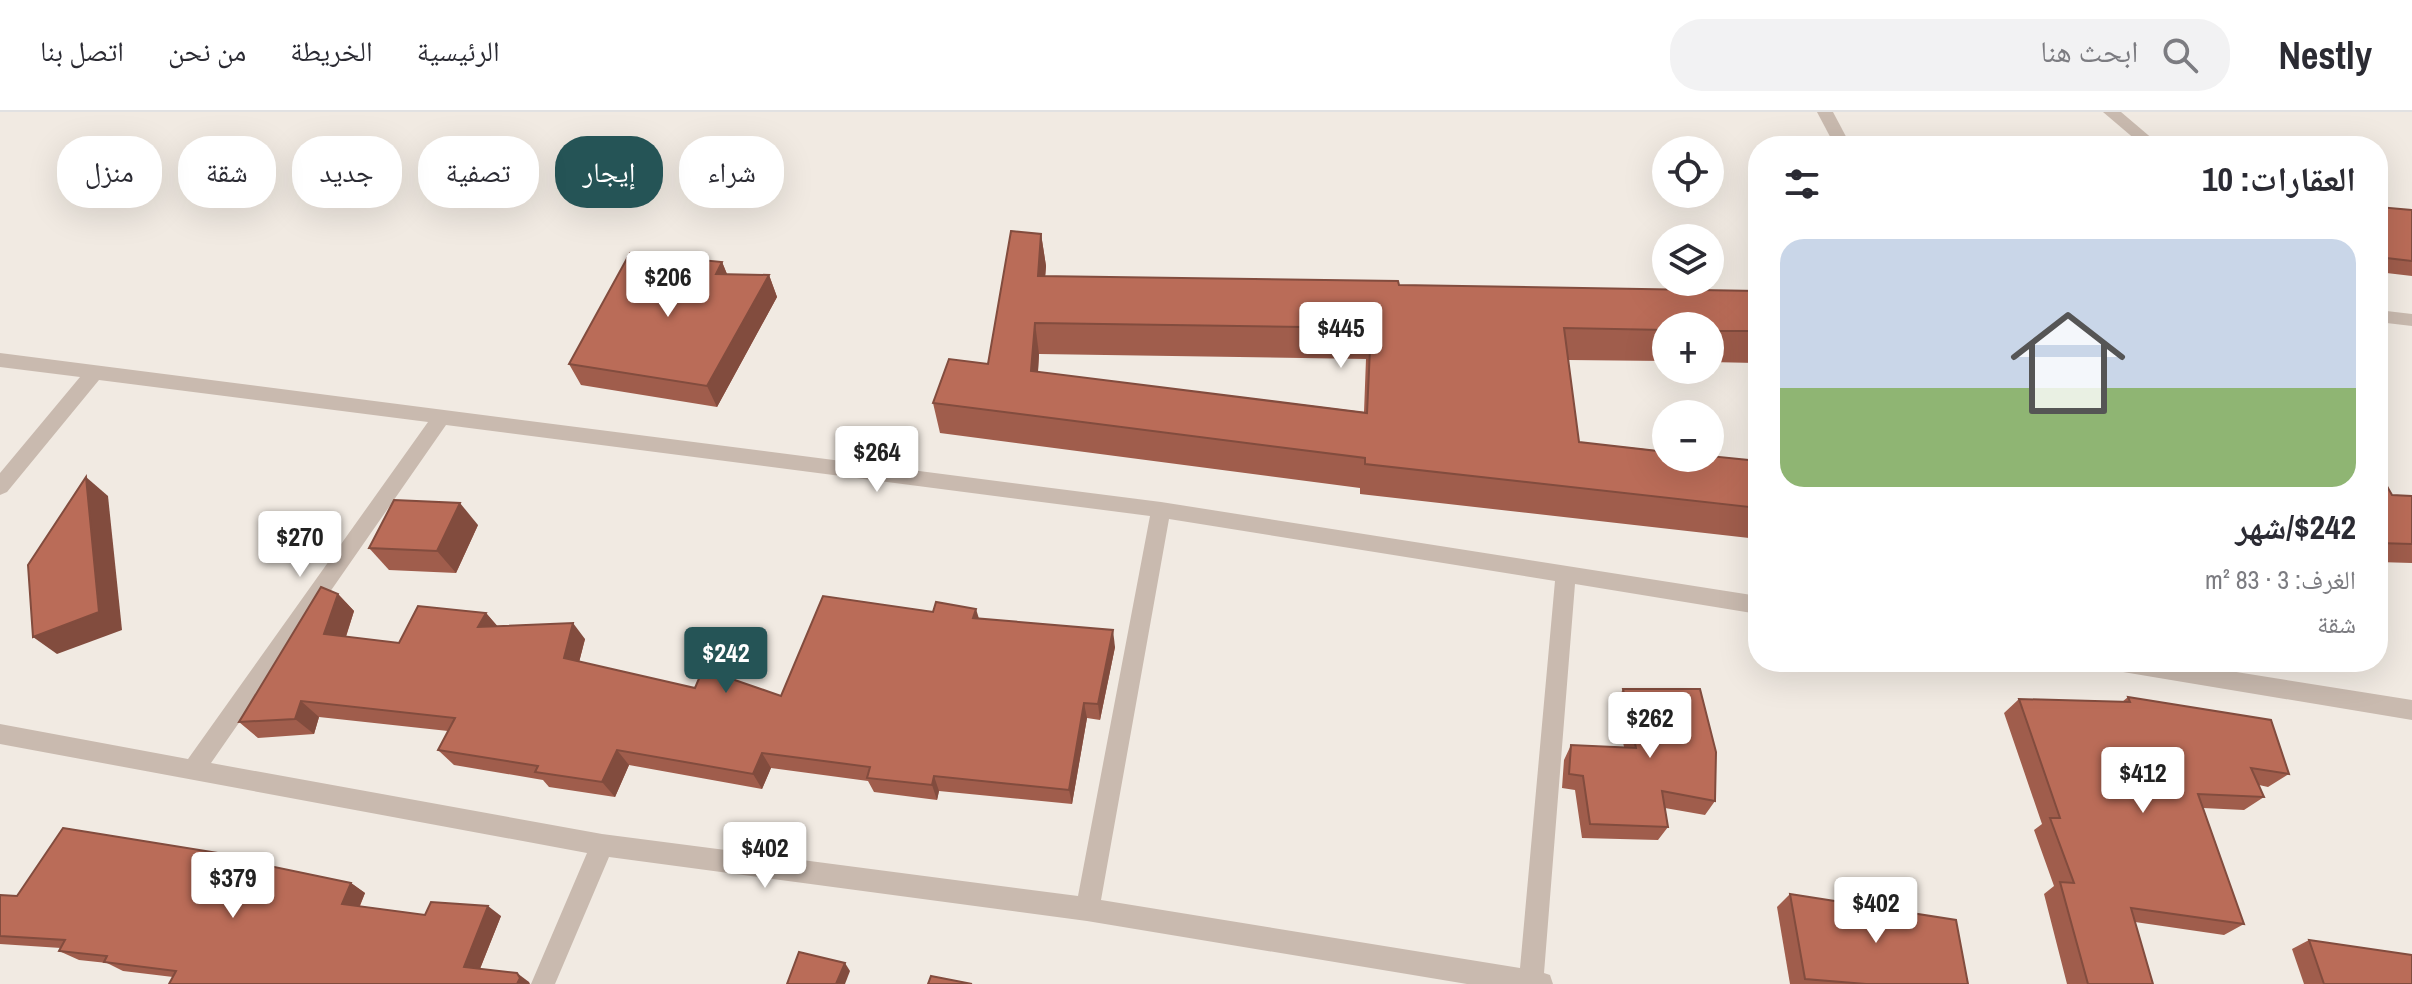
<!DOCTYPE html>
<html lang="ar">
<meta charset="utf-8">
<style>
:root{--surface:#fff;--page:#f2f2f3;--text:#2b2b33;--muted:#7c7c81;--line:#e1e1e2;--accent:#255456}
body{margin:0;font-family:"Archivo Narrow","Noto Naskh Arabic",sans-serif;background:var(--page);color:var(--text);direction:rtl;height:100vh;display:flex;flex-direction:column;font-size:30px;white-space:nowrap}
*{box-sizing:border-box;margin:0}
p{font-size:26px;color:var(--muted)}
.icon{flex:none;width:44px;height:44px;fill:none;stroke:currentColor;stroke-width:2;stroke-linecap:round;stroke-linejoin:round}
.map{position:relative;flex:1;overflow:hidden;direction:ltr}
.panel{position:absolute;left:1748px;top:24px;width:640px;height:536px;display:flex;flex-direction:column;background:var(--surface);border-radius:32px;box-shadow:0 8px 32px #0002;direction:rtl}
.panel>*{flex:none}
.hud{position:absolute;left:24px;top:24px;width:760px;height:72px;direction:rtl;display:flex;gap:16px}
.controls{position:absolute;left:1652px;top:24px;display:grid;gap:16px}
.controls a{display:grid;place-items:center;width:72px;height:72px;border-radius:50%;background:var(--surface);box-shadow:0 8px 32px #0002;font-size:40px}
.price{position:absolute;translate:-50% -68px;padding:0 18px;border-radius:8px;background:#fff;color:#222;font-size:26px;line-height:52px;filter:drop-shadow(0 2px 4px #0008)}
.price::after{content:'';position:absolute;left:50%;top:48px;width:24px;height:18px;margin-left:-12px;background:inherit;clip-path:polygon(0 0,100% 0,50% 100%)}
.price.on{background:var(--accent);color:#fff}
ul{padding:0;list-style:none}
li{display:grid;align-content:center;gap:16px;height:424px;padding:0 32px}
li+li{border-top:2px solid var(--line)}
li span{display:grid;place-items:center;height:248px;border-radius:24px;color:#555}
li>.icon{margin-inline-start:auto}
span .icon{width:144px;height:144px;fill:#fffc;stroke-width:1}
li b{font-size:34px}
h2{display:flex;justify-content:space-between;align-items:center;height:96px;padding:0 32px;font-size:34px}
.pill{padding:0 28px;border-radius:32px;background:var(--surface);box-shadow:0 8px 32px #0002;font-size:28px;line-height:72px}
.pill.on{background:var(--accent);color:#fff}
header{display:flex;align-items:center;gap:48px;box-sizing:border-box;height:112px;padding:0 40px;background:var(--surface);border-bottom:2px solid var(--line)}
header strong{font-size:38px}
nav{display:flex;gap:44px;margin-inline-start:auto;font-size:28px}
.search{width:560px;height:72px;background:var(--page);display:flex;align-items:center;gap:20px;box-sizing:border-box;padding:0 28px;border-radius:32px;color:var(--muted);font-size:30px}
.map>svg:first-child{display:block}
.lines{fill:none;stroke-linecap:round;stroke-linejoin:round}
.minor{fill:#c9baaf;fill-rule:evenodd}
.wall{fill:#a05d4c;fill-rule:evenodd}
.shaded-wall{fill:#824c3e}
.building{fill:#ba6c58;stroke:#824c3e;stroke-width:2;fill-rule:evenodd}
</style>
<header>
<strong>Nestly</strong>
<div class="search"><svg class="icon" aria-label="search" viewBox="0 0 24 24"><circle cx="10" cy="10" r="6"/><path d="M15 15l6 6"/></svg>ابحث هنا</div>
<nav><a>الرئيسية</a><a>الخريطة</a><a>من نحن</a><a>اتصل بنا</a></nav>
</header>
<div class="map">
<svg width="2412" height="872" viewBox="0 0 2412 872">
<rect width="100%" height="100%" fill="#f1eae2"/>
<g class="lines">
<!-- minor -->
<g class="minor">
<path d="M1817 0H1833L1851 34H1835Z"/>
<path d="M2103 0H2121L2161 34H2143Z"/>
<path d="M2378 198 2412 202V214L2378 210Z"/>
<path d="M0 241 1161 390 1758 484V502L1575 472 1544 861 1550 863 1553 872H1467L1087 809 609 745 555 872H531L587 741 0 632V612L188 647 428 310 99 268 7 380 0 383V361L80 265 0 255ZM446 313 1150 404 1078 784 602 722 211 651ZM1169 407 1555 469 1520 856 1101 788Z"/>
<path d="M2106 550H2174L2412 588V608L2117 559 2110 557Z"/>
</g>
</g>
<!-- wall -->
<g class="wall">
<path d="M2378 95 2412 98V164L2378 160Z"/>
<path d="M1041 122 1046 154 1045 164 1399 173 1758 179V258L1756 251 1710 250V214H1666V249L1568 248 1579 330 1758 349V427L1360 382V376L940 321 933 291 988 252ZM1039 242 1366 247 1364 300 1038 260Z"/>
<path d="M722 150 727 162 769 163 777 185 717 295 581 273 569 252Z"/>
<path d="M2378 369 2392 383 2412 384V451L2378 450Z"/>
<path d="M478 413 456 461 389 458 369 436Z"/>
<path d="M338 482 354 499 346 525 399 531 486 501 497 514 585 527 579 550 695 576 781 584 979 507 1115 535 1100 608 1087 606 1072 692 939 679 937 688 874 680 868 669 771 656 762 677 629 653 615 685 549 675 543 668 454 653 438 638 448 619 319 605 314 622 258 626 239 610Z"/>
<path d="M1623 577 1715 689 1705 703 1665 696 1668 715 1658 728 1582 726 1575 678 1562 676 1564 648 1571 633 1624 635 1615 593Z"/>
<path d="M2128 585 2289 662 2268 675 2259 673 2264 685 2244 698 2203 696 2244 812 2224 823 2135 810 2153 872H2067L2044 782 2054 774 2034 718 2042 712 2004 601 2019 587 2122 590Z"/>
<path d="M218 741 225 745 351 771 365 781 360 794 425 803 501 804 480 857 529 870 173 865 123 859 107 851 79 848 59 839 61 836 0 832V783L17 784Z"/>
<path d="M1790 782 1968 872H1790L1777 795Z"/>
<path d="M2309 828 2412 872H2304L2292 837Z"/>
</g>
<!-- shaded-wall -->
<g class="shaded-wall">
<path d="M1041 122 1046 154 1043 195 1038 164Z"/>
<path d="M722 150 731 172 716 162Z"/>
<path d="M769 163 777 185 717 295 707 274Z"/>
<path d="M1035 211 1039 242 1036 290 1031 259Z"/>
<path d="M86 365 108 384 122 518 57 542 33 525Z"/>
<path d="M460 391 478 413 456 461 437 439Z"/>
<path d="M338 482 354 499 341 539 324 522Z"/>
<path d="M976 497 981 513 973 506Z"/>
<path d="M486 501 500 517 478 515Z"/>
<path d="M573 511 585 527 576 562 564 546Z"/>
<path d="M1113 518 1115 535 1100 608 1098 592Z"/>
<path d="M301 589 319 605 314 622 295 607Z"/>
<path d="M1084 591 1087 606 1072 692 1069 678Z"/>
<path d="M617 638 629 653 615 685 602 670Z"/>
<path d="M762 641 771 656 762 677 753 662Z"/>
<path d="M934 664 939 679 937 688 932 673Z"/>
<path d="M351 771 365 781 356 802 342 792Z"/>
<path d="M488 794 501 804 477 864 464 855Z"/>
<path d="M845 851 850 859 845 872H836Z"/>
<path d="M517 861 529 870 530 872H517Z"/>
</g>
<!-- building -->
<g class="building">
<path d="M2378 95 2412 98V149L2378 145Z"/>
<path d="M1011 119 1041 122 1038 164 1398 169 1399 173 1758 179V219H1710V214H1666V218L1564 216 1579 330 1666 340V346H1710V344L1758 349V396L1365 352V346L933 291 949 247 988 252ZM1035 211 1371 216 1367 301 1031 259Z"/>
<path d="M630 141 722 150 716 162 769 163 707 274 569 252Z"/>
<path d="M86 365 99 500 33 525 28 453Z"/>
<path d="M2378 369H2384L2392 383 2412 384V432L2378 431Z"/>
<path d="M394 388 460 391 437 439 369 436Z"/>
<path d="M321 475 338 482 324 522 399 531 418 494 486 501 478 515 573 511 564 546 695 576 703 557 781 584 823 484 933 500 936 490 976 497 973 506 1113 518 1098 592 1084 591 1069 678 934 664 932 673 867 666 870 655 762 641 753 662 617 638 602 670 535 660 538 654 438 638 455 606 301 589 295 607 239 610Z"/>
<path d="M1623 577H1700L1716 640 1715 689 1662 679 1668 715 1590 712 1583 664 1569 662 1571 633 1636 636Z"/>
<path d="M2128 585 2271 608 2289 662 2251 656 2264 685 2198 682 2244 812 2131 796 2153 872H2088L2060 770 2074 771 2050 706H2060L2019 587 2130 590Z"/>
<path d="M63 716 218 741 217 743 351 771 342 792 425 803 431 790 488 794 464 855 517 861 520 866 517 872H169L176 859 104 850 107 844 59 839 65 828 0 824V783L17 784Z"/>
<path d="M1790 782 1956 808 1968 872H1866L1805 867Z"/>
<path d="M2309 828 2412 843V872H2324Z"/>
<path d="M799 840 845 851 836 872H787Z"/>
<path d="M931 864 972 872H928Z"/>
</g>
</svg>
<div class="controls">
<a><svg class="icon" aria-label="locate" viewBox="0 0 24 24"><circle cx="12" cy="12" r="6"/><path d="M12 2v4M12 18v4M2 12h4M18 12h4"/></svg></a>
<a><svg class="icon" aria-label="layers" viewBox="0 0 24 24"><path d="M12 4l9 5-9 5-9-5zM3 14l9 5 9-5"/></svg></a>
<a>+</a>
<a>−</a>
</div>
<b class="price" style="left:668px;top:207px">$206</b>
<b class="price" style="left:1341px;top:258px">$445</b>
<b class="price" style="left:877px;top:382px">$264</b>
<b class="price" style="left:300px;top:467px">$270</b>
<b class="price on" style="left:726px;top:583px">$242</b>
<b class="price" style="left:1650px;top:648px">$262</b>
<b class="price" style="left:2143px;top:703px">$412</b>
<b class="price" style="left:765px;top:778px">$402</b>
<b class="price" style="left:233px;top:808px">$379</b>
<b class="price" style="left:1876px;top:833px">$402</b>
<div class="hud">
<a class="pill">شراء</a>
<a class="pill on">إيجار</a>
<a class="pill">تصفية</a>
<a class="pill">جديد</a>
<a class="pill">شقة</a>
<a class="pill">منزل</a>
</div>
<section class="panel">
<h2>العقارات: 10<svg class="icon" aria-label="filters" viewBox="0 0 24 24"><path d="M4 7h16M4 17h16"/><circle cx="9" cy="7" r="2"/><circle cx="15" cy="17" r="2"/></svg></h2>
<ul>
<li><span style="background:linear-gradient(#c9d6e8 60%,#8fb573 0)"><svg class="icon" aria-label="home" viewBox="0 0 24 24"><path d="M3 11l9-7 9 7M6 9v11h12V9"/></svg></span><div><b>$242/شهر</b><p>الغرف: 3 · 83 m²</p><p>شقة</p></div></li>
</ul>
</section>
</div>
